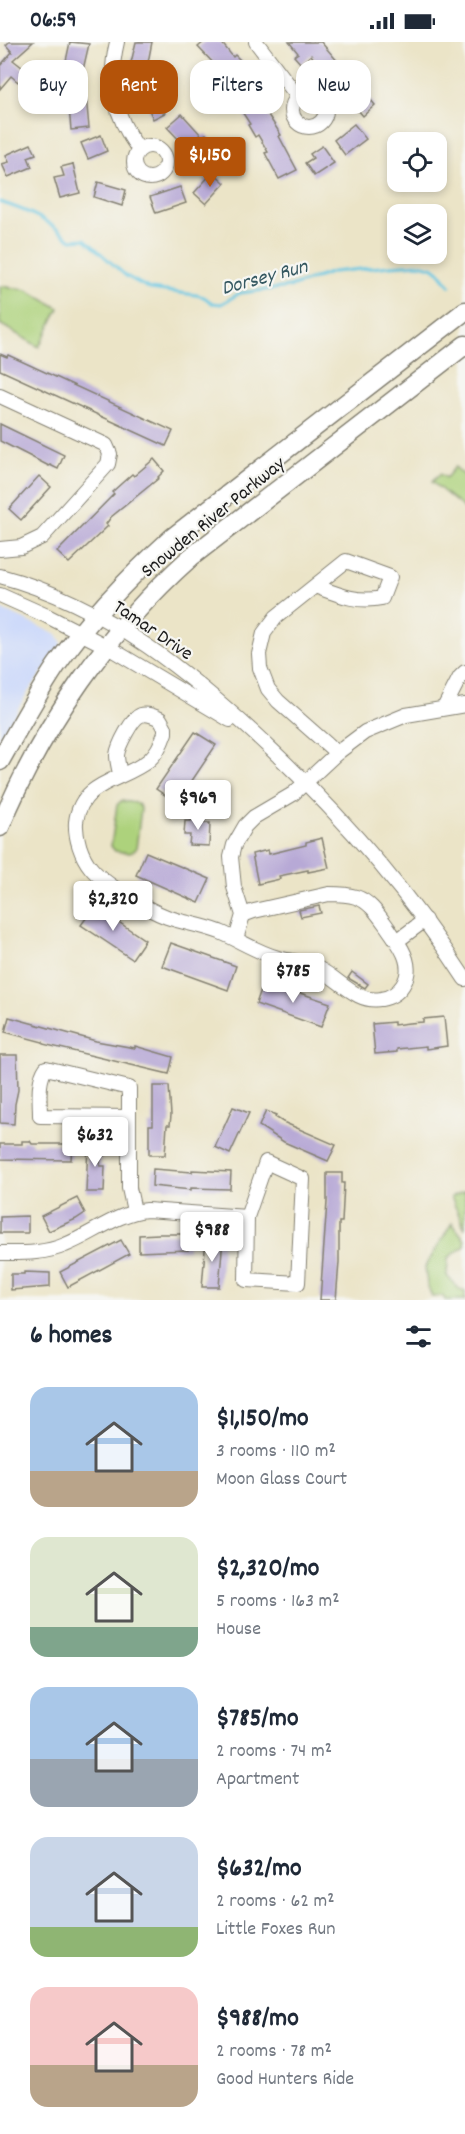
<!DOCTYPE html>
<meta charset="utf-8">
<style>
:root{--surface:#fff;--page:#f2f2f3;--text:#1f2937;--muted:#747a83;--accent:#b45309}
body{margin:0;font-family:Dekko,sans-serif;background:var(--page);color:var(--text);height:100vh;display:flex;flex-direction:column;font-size:22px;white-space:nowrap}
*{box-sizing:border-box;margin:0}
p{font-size:20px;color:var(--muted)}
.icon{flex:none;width:33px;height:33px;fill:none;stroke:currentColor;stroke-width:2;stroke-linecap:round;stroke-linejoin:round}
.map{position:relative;height:1258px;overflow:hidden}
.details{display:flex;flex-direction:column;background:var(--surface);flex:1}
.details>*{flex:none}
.top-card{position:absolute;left:18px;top:18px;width:429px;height:54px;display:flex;gap:12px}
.buttons{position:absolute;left:387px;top:90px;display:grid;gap:12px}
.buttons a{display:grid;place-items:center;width:60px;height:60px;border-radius:12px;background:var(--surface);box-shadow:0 3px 9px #0003;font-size:30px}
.price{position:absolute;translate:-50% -51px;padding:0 14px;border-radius:6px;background:#fff;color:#222;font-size:20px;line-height:39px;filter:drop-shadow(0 2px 3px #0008)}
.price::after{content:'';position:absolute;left:50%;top:36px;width:18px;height:14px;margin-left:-9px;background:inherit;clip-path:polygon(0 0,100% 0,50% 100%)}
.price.selected{background:var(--accent);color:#fff}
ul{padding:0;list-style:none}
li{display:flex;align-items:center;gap:18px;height:150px;padding:0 30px}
li span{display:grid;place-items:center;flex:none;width:168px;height:120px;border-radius:18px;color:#555}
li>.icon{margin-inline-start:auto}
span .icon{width:72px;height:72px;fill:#fffc;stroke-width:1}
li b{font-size:26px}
h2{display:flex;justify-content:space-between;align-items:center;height:72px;padding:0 30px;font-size:26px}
.chip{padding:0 21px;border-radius:18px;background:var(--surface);box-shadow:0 3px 9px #0003;font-size:21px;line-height:54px}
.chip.selected{background:var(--accent);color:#fff}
.status{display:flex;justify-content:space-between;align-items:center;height:42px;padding:0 30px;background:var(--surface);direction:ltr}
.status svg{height:16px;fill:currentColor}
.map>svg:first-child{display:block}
.built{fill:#cedafa}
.green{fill:#add27b;stroke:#64774c;stroke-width:1.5}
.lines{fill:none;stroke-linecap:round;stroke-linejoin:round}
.stream{stroke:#64c6e2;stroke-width:3}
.building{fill:#b7a9d6}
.minor-casing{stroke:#848072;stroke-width:16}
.major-casing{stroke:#848072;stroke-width:21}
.minor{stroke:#fff;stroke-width:14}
.major{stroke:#fff;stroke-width:18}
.labels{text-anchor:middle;stroke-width:4.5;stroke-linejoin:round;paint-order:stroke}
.street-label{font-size:20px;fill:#1c1c1c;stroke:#f6f6f2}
.water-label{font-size:21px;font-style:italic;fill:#355861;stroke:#f6f6f2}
</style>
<div class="status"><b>06:59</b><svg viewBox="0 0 49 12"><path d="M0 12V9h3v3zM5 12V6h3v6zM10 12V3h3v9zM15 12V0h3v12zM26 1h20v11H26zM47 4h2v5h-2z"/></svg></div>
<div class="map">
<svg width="465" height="1258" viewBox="0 0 465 1258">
<rect width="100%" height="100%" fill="#f6f6f2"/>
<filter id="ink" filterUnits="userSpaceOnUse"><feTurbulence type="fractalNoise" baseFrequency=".0167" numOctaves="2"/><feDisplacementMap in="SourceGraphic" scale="12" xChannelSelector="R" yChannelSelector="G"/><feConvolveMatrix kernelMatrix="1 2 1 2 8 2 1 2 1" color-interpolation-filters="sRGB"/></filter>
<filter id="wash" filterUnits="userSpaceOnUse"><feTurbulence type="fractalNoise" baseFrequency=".008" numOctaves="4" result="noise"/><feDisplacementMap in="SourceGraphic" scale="24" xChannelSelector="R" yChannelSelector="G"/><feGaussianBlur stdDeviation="1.35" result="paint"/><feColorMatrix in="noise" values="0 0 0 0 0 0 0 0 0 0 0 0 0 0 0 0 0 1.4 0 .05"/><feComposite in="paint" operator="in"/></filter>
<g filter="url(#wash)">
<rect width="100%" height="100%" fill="#ebe4c7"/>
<!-- built -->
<path class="built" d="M0 567 56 592 61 599V604L26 653 0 698Z"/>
<!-- green -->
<g class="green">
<path d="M0 244 27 248 59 266 39 305 0 282Z"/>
<path d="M455 425 465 434V467L432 440 440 432 446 436Z"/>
<path d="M121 759 137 761 141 766 136 807 130 811 115 809 111 804 117 763Z"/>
<path d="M465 1149V1187L451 1155Z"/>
<path d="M452 1181 465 1198V1204L448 1216 447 1234 458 1246 465 1250V1258H445L443 1254 432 1255 427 1242 425 1225Z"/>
</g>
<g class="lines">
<!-- stream -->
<path class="stream" d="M0 160C31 170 46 177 71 198L85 197 126 234 150 247 196 253 204 255 212 261 221 262 240 251 290 245 333 230 390 224 419 222 432 225 440 231 450 244"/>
</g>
<g id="blocks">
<!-- building -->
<g class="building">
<path d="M9 0H33L13 18 27 29 18 40 11 34 0 47V24L12 10 6 3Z"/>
<path d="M70 0 89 2 82 32H86V53L89 86 71 88 68 54H64V36H76L75 22 66 19Z"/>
<path d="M136 0H152L144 41 127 37Z"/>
<path d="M204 0H221L233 15 235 13 243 21 242 23 250 31 246 34 265 63 263 65 281 93 279 94 297 128 279 137 265 111 268 110 258 93 255 95 248 83 250 82 235 59 239 57 234 50 239 48 198 5Z"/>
<path d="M289 0H321L375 63 363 74 341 48 339 49 311 13 301 22 294 14 298 11Z"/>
<path d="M157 48 161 56 159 57 165 71 153 77 147 63 144 64 140 55Z"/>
<path d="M182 72 202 94 206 92 222 114 208 124 203 118 201 119 186 97 182 101 167 85Z"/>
<path d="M354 82 366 97 345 113 334 98Z"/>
<path d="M101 93 107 109 88 117 81 101Z"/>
<path d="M31 102 36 112 28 115 32 125 8 135 2 122 9 120 6 113Z"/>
<path d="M322 104 334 121 314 134 305 121 313 116 310 112Z"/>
<path d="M73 122 80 151 60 156 54 136 64 134 61 125Z"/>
<path d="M213 130 225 141 206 162 194 151Z"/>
<path d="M98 140 126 148 122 164 94 155Z"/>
<path d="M180 145 186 161 156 171 150 155Z"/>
<path d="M0 312 7 315 8 313 173 389 166 404 0 328Z"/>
<path d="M0 382 64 413 58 427 50 423 49 424 0 399Z"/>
<path d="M154 417 164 429 158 435 159 436 111 475 106 482 108 484 69 521 57 510 114 452 112 450 132 432 134 434Z"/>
<path d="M39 434 51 445 21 478 9 467Z"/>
<path d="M195 690 216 703 177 761 156 747Z"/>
<path d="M191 774 204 775V781H210L209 804 189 803 190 793H184L185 779H191Z"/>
<path d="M322 796 329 826 308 830V828L279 834 280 837 258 842 252 812 268 808 269 812 306 803V800Z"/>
<path d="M146 810 210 837 199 861 136 833Z"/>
<path d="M95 864 145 898 132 917 81 883Z"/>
<path d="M319 864 321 871 301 875 299 868Z"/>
<path d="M171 901 236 924 228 948 162 924Z"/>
<path d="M352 930 368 942 365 946 348 936Z"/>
<path d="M264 939 330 961 321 985 256 962Z"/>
<path d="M9 975 96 999 135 1006V1004L173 1015 169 1032 43 1002V1000L5 990Z"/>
<path d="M444 975 447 1004 426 1007V1004L397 1007V1010L375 1012 372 982 394 980V983L409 981 423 980V977Z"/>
<path d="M0 1013H17L18 1048 15 1062 14 1082 0 1081Z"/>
<path d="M153 1044H169L171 1073 170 1083H167L165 1113H149V1083H153Z"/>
<path d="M233 1065 249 1071 230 1112 215 1105Z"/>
<path d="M266 1069 276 1073 275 1075 283 1080 336 1103 328 1119 284 1100 259 1084Z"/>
<path d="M22 1099H30L32 1102H72L71 1118 0 1117V1102H22Z"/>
<path d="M88 1101H105V1113H101L100 1124H105L104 1150H86Z"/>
<path d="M153 1127 192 1130V1128L231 1130 230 1147 191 1146V1148L152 1144Z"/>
<path d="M327 1131H342V1141H344L342 1180H339V1220L336 1258H320L327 1160Z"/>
<path d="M77 1156 85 1171 76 1177 49 1189 41 1174Z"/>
<path d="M28 1174V1191H0V1175Z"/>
<path d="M159 1192H188V1208L139 1210V1193Z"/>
<path d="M206 1196H223L219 1245H202Z"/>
<path d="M121 1198 129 1212 68 1245 60 1230Z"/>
<path d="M24 1230 50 1231V1245L11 1248V1232H24Z"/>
</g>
</g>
</g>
<g filter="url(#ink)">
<use href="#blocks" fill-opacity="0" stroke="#848072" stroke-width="1.5"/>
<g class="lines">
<defs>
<g id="minor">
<path d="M117 0C107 42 114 73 139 108"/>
<path d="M256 0 298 55"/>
<circle cx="309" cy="68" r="17"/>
<circle cx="150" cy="120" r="16"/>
<path d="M0 354 106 403 110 412 108 422 42 495 21 505 0 507"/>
<path d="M0 534C108 563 193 633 272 708 345 777 410 852 465 937"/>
<path d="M315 544C339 553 357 561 382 556L390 535 346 519 276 575 264 591 259 612 260 626 268 647 278 659 337 711"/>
<path d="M0 553 47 574 106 604 230 678"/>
<path d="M444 666 460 635 465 630"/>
<path d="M120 732C119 726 117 720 117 713 118 704 132 676 141 673 147 671 154 674 160 677L165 686V691C162 700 156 712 149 718 124 739 81 738 76 780 75 795 81 814 91 826 104 842 148 868 167 875 184 881 202 883 220 890 239 898 257 910 278 916 290 919 305 920 317 926 338 935 356 962 381 957 400 954 412 936 406 917 403 906 394 895 388 886 379 874 371 860 356 855 347 852 338 852 329 852L254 869 243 873"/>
<path d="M236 897 243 873 234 845 231 815 234 803 245 784 254 775 293 752 337 711 365 690 406 673 465 663"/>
<path d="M397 899 425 878"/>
<path d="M129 1075 40 1074C40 1058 37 1039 46 1026L129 1046V1146L134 1169"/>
<path d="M266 1120 303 1137 298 1241 246 1238 247 1175Z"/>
<path d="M0 1211C22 1211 44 1212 65 1203 93 1192 117 1171 147 1168L247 1175"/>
</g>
<g id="major">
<path d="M0 719C18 687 36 654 56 624 89 576 130 534 173 495L465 269"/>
<path d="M0 785C43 682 108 589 191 515L465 303"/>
</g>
</defs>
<!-- minor casing -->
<use href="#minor" class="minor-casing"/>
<!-- major casing -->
<use href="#major" class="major-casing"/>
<!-- minor -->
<use href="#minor" class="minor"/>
<!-- major -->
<use href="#major" class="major"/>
</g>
</g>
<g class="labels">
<!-- street labels -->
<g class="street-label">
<text transform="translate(212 474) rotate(-39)" y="7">Snowden River Parkway</text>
<text transform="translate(154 587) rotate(34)" y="7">Tamar Drive</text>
</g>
<!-- water labels -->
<g class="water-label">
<text transform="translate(264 234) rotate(-15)" y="7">Dorsey Run</text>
</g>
</g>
</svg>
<div class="buttons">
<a><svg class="icon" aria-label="locate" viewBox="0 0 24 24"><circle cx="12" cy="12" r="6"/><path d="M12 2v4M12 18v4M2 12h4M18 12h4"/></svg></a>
<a><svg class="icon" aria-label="layers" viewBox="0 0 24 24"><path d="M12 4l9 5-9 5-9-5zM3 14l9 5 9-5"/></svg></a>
</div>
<b class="price selected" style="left:210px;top:146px">$1,150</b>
<b class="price" style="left:198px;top:789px">$969</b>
<b class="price" style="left:113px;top:890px">$2,320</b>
<b class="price" style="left:293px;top:962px">$785</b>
<b class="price" style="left:95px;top:1126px">$632</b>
<b class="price" style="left:212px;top:1221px">$988</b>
<div class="top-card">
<a class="chip">Buy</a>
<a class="chip selected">Rent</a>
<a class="chip">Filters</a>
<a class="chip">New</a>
</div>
</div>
<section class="details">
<h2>6 homes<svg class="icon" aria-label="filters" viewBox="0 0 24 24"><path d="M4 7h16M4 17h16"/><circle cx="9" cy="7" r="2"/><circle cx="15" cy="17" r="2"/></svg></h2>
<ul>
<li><span style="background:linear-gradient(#a9c7e8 70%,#b9a48a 0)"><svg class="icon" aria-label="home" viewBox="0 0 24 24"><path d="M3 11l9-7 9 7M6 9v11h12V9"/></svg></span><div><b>$1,150/mo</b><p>3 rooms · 110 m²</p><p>Moon Glass Court</p></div></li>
<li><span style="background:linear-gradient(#dfe7d0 75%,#7fa58c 0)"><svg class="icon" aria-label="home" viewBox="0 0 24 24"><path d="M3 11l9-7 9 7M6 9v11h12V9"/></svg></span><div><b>$2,320/mo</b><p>5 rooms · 163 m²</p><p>House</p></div></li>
<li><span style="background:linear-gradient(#a9c7e8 60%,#9aa5b1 0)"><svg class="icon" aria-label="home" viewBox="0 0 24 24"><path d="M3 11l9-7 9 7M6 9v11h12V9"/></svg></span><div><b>$785/mo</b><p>2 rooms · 74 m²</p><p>Apartment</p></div></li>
<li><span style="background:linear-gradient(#c9d6e8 75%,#8fb573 0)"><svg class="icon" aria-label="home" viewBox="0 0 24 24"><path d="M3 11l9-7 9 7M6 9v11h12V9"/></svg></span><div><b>$632/mo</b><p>2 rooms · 62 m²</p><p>Little Foxes Run</p></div></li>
<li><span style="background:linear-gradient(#f6c9c9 65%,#b9a48a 0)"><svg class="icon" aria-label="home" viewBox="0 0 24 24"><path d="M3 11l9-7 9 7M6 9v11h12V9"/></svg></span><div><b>$988/mo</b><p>2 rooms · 78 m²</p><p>Good Hunters Ride</p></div></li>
</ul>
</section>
